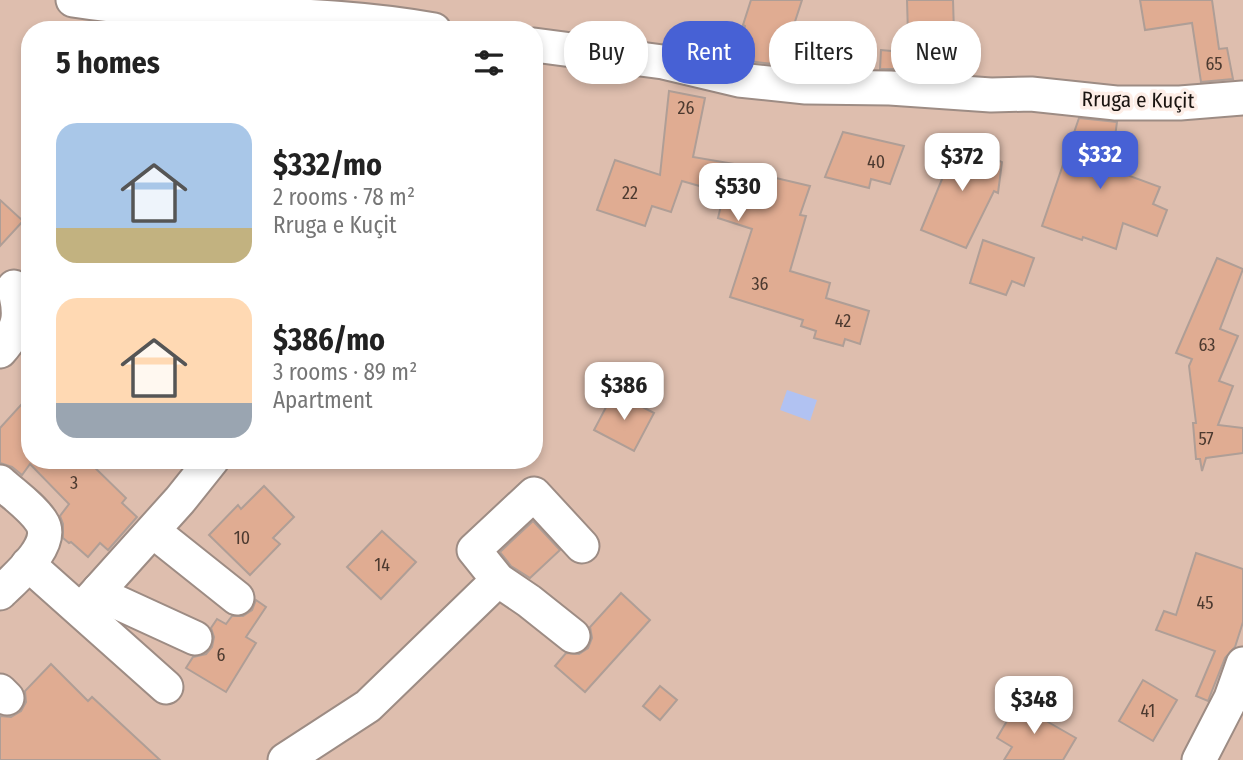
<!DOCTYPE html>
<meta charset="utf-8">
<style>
:root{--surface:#fff;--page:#f6f6f6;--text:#222;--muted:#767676;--accent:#4761d5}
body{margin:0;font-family:"Fira Sans Condensed",sans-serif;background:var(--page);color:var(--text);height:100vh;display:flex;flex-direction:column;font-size:26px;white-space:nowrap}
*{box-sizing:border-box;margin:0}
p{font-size:23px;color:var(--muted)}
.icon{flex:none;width:38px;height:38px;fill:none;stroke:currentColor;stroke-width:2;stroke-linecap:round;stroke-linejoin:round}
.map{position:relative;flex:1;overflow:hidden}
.drawer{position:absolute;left:21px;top:21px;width:522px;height:448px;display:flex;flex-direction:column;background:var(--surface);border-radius:28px;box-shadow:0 4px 10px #0003}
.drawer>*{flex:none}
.top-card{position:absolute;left:564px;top:21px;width:574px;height:63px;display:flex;gap:14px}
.price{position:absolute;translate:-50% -60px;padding:0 16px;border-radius:14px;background:#fff;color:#222;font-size:23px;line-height:46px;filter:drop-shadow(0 2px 4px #0008)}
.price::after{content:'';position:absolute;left:50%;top:42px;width:21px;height:16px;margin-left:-10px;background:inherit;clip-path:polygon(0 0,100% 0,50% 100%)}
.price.selected{background:var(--accent);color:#fff}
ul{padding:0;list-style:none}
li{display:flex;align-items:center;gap:21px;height:175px;padding:0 35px}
li span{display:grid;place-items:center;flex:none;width:196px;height:140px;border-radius:21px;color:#555}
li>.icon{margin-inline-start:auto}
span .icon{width:84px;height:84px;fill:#fffc;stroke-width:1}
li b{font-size:30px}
h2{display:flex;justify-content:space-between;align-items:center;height:84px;padding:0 35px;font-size:30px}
.tag{padding:0 24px;border-radius:28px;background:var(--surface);box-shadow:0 4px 10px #0003;font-size:24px;line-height:63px}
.tag.selected{background:var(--accent);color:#fff}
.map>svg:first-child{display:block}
.green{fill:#debeae;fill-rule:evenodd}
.water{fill:#b1c2f2}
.building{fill:#e0ac92;stroke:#af9e96;stroke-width:2}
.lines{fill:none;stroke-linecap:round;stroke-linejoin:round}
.minor-casing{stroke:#9d8c84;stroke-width:37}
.minor{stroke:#fff;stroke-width:33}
.labels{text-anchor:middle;stroke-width:7;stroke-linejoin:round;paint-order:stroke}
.number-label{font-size:18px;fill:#4c3a30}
.street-label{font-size:21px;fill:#1a1410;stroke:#fdeee7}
</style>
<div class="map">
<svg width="1243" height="760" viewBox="0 0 1243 760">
<rect width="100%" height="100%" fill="#f2e0d7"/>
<!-- green -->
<path class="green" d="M0 0H1243V760H0ZM30 30H534V460H30Z"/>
<!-- water -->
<path class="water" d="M787 390 817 400 810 421 780 410Z"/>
<!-- building -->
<g class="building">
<path d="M751 0H802L789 40 786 39 781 65 740 60 745 26 743 25Z"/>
<path d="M907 0H953L954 33 908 34Z"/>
<path d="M1140 0H1212L1219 49 1227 48 1233 79 1201 82 1192 23 1145 30Z"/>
<path d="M881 50 902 52 901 69H880Z"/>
<path d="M669 91 705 98 693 157 734 164 764 171 763 175 810 186 800 215 806 216 790 271 830 283 826 298 869 311 860 344 845 339 843 346 814 338 816 331 801 326 803 320 730 297 752 229 718 218 724 193 682 181 671 212 652 206 645 226 597 210 615 160 660 175Z"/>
<path d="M1079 118 1117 122 1114 144 1105 167 1160 187 1153 204 1167 210 1157 236 1123 223 1116 249 1083 237 1082 240 1042 226Z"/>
<path d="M843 132 904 146 890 184 871 179 869 188 825 177Z"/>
<path d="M948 138 1002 162 998 193 994 191 966 248 921 230 945 172 935 169Z"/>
<path d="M0 200 23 221 0 246Z"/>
<path d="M983 240 1034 258 1024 286 1012 281 1006 295 970 283Z"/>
<path d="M1217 258 1243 269 1220 329 1238 336 1219 381 1233 386 1218 425 1243 428V453L1206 458 1202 471 1200 459H1196L1193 423H1196L1189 366 1192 359 1176 353Z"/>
<path d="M614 392 654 413 634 451 594 430Z"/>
<path d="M30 395V460H87L126 498 122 503 137 517 108 550 100 543 88 557 71 542 69 543 63 538V524L60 516 69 504 30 464 22 475 12 467 0 463V428Z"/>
<path d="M264 486 294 517 273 538 280 544 250 575 209 535 238 505 241 509Z"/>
<path d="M533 521 560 550 530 578 511 566 500 552Z"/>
<path d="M382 531 416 562 381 599 347 567Z"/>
<path d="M1196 553 1243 569V622L1235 647 1225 658 1208 701 1196 696 1215 651 1156 630 1164 611 1176 615Z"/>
<path d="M621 593 650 620 585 692 555 666 566 653 579 654 588 648 592 638 590 627Z"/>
<path d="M256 600 266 607 246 637 256 643 226 692 186 668 193 657 206 654 212 647 214 637 211 628 217 619 226 624 232 616H243L252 610Z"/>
<path d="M51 664 88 701 92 697 160 760H0V716L11 717 21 711 26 702 25 691Z"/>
<path d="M1143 680 1177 700 1153 741 1119 721Z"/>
<path d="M660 686 677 700 660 720 643 706Z"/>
<path d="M1021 697 1038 707 1034 714 1076 738 1063 760H1004L1012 747 997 738Z"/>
</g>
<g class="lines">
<defs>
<g id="minor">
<path d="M73 0C193 19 315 8 434 30"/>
<path d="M534 45 663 62 739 80 806 87 890 88 991 95 1031 94 1116 103H1180L1243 98"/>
<path d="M0 351C20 328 22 316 14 287"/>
<path d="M0 482C13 494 31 506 41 521 57 544 15 578 0 593"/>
<path d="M153 531 237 598"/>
<path d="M28 564 166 687"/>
<path d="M99 590 110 599 195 638"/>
<path d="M81 610 180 500 212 460"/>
<path d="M573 636 529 601 498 580 474 550 534 494 582 546"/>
<path d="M0 691 7 698"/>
<path d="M285 760 368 706 498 580"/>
<path d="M1199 760 1231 698 1243 664"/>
</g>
</defs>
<!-- minor casing -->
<use href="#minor" class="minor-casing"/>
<!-- minor -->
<use href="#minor" class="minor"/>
</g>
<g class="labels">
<!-- number labels -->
<g class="number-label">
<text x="1214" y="70">65</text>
<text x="686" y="114">26</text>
<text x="876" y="168">40</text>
<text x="630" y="199">22</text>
<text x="760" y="290">36</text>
<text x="843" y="327">42</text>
<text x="1207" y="351">63</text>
<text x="1206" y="445">57</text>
<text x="74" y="489">3</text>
<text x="242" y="544">10</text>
<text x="382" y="571">14</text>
<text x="1205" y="609">45</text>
<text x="221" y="661">6</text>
<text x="1148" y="717">41</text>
</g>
<!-- street labels -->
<g class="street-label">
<text transform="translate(1138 100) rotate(1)" y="7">Rruga e Kuçit</text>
</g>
</g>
</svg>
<b class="price selected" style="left:1100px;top:191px">$332</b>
<b class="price" style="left:962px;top:193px">$372</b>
<b class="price" style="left:738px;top:223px">$530</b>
<b class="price" style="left:624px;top:422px">$386</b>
<b class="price" style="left:1034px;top:736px">$348</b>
<div class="top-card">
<a class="tag">Buy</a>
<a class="tag selected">Rent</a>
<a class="tag">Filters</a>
<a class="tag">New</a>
</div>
<section class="drawer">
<h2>5 homes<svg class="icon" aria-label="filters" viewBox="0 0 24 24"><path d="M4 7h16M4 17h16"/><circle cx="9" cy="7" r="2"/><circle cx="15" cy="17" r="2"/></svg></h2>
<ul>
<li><span style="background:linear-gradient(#a9c7e8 75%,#c2b280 0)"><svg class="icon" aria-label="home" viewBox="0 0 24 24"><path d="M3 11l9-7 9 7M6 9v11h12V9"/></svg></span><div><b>$332/mo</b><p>2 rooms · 78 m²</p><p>Rruga e Kuçit</p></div></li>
<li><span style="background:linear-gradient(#ffd9b3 75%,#9aa5b1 0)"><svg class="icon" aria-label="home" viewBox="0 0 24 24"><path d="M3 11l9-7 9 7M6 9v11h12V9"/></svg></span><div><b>$386/mo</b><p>3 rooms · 89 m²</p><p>Apartment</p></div></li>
</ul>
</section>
</div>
